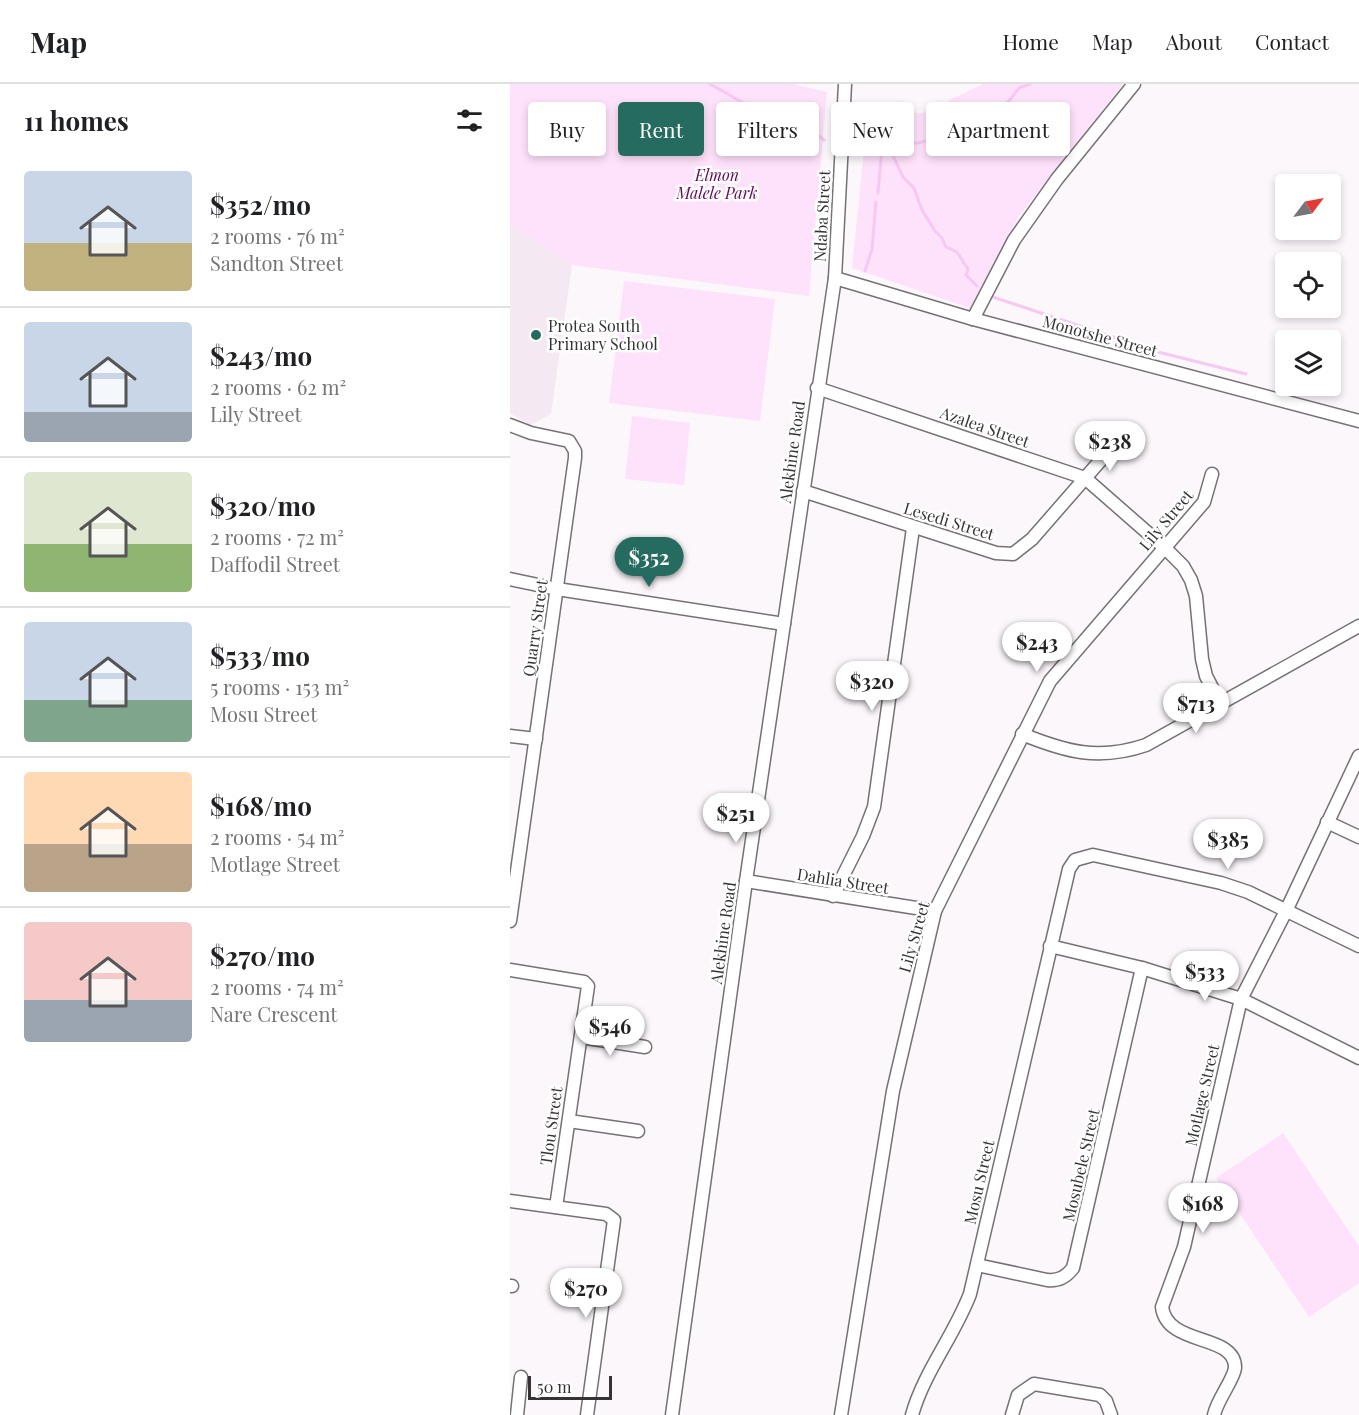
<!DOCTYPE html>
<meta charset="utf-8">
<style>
:root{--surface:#fff;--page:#f2f2f2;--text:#202124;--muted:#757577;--line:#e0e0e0;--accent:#256b60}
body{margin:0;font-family:"Playfair Display",serif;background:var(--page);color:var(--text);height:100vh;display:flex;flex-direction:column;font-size:22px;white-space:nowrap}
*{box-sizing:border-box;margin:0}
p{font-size:20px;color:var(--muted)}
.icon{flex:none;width:33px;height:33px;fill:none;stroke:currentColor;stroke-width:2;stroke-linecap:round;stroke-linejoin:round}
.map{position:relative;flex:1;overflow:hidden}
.sheet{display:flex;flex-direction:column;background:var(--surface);width:510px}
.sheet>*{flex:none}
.guide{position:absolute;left:18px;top:18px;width:570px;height:54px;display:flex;gap:12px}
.needle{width:39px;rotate:58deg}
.tools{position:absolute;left:765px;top:90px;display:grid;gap:12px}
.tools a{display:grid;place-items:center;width:66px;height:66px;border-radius:6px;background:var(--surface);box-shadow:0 3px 9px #0003;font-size:30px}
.scale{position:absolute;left:18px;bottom:15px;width:84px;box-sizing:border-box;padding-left:6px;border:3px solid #353335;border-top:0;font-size:16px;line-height:21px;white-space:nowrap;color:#353335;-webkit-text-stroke:4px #fff;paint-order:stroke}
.price{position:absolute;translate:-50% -51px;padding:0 14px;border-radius:21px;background:#fff;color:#222;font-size:20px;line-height:39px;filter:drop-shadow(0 2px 3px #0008)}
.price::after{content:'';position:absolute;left:50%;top:36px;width:18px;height:14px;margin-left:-9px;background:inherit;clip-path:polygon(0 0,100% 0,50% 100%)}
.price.selected{background:var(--accent);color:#fff}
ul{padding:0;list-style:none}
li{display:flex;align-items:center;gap:18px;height:150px;padding:0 24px}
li+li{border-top:2px solid var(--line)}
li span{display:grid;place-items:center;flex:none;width:168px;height:120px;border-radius:6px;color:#555}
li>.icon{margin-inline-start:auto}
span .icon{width:72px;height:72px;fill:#fffc;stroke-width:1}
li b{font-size:26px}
h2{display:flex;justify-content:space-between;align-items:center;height:72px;padding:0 24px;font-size:26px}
.chip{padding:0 21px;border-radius:6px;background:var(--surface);box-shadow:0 3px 9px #0003;font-size:21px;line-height:54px}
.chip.selected{background:var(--accent);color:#fff}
header{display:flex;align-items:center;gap:36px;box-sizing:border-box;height:84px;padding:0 30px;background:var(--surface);border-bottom:2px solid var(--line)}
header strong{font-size:28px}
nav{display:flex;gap:33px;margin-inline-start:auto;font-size:21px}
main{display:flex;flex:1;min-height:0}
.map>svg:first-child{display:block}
.built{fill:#f4e8f2}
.green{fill:#fee1fa}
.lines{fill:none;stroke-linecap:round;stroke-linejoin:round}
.stream{stroke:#f7c8f1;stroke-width:3}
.minor-casing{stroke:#767175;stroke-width:15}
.minor{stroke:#fff;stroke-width:12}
.poi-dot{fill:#256b60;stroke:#fff;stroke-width:2}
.labels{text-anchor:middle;stroke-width:5;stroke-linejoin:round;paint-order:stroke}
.park-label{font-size:16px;font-style:italic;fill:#63055e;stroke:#fff}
.street-label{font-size:16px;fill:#353335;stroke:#fff}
.poi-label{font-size:16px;fill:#353335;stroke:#fff;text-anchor:start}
</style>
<header>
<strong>Map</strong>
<nav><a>Home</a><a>Map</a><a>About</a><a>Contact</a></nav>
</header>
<main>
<section class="sheet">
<h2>11 homes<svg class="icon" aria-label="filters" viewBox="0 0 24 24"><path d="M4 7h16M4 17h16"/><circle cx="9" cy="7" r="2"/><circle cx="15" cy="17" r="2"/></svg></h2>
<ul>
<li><span style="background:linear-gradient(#c9d6e8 60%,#c2b280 0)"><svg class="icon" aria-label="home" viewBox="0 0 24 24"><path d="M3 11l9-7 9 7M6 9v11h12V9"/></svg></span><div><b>$352/mo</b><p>2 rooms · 76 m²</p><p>Sandton Street</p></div></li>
<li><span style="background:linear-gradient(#c9d6e8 75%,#9aa5b1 0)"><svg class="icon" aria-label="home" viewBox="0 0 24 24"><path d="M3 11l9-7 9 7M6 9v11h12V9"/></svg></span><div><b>$243/mo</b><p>2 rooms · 62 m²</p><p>Lily Street</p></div></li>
<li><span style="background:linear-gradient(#dfe7d0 60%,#8fb573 0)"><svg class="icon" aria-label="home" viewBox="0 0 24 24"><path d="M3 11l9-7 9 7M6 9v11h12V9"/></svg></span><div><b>$320/mo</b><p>2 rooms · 72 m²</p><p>Daffodil Street</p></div></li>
<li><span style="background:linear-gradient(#c9d6e8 65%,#7fa58c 0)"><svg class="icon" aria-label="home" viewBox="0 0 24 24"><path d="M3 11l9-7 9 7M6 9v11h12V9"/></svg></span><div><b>$533/mo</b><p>5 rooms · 153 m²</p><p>Mosu Street</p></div></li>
<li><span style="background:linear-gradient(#ffd9b3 60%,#b9a48a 0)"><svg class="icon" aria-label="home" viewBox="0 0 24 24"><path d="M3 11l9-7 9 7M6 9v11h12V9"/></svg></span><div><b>$168/mo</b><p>2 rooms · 54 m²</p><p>Motlage Street</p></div></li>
<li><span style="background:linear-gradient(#f6c9c9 65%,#9aa5b1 0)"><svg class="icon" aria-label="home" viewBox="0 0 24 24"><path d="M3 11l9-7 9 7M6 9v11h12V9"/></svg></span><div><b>$270/mo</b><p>2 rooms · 74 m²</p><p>Nare Crescent</p></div></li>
</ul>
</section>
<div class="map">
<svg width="849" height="1331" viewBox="0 0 849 1331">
<rect width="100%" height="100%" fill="#fcf7fb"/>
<!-- built -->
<path class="built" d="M0 141 62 181 41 330 20 341 0 329Z"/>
<!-- green -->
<g class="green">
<path d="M0 0H283L317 8 299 212 62 181 0 141Z"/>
<path d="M473 0H613L509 132 460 224 342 184 358 28 413 29Z"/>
<path d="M114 197 265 215 250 337 99 319Z"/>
<path d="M122 332 180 339 174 401 115 395Z"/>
<path d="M773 1049 849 1162V1199L799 1233 706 1094Z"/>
</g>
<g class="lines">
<!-- stream -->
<g class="stream">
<path d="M200 0 278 44 303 47 314 56"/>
<path d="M344 59 372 64 389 59H408L460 45 499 17 509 4 520 0"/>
<path d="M379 63 393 93 404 104 412 126 425 147 432 154 436 163 447 168 458 185 456 191 467 202"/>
<path d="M368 109 372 64"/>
<path d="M355 187 362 165 366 118"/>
<path d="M483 213 648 268 736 290"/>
</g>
<defs>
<g id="minor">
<path d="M325 194 463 235 849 337"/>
<path d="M463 235 504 156 547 95 624 0"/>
<path d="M307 304 575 394 655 464 673 482 681 496 686 512 692 575 696 592 710 619"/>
<path d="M0 341 21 349 59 357 65 367V374L0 837"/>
<path d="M293 407 486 469 503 470 522 455 604 361"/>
<path d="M0 495 47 505 274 540"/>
<path d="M512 650C556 668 589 677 636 661L849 542"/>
<path d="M0 652 26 655"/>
<path d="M817 738 849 753"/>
<path d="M236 797 425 827"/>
<path d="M323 812 353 752 364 723 403 444"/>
<path d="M540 862 632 884 731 915 849 974"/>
<path d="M0 886 74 898 78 902 46 1123"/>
<path d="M71 953 135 963"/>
<path d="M59 1037 128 1047"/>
<path d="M0 1117 96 1130 104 1136 77 1331"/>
<path d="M467 1181 537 1196C549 1197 556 1193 563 1184L632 884"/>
<path d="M0 1202H2"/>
<path d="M7 1331 11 1293"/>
<path d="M162 1331 236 797 325 194 335 0"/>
<path d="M331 1331 383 1007 425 827 540 597 694 418 702 390"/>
<path d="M402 1331C414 1288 444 1252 460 1210L559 785 565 776 583 771 711 799 738 808 849 862"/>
<path d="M502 1331 508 1311 524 1300 590 1311 596 1317 601 1331"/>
<path d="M704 1331C707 1316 724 1295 725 1284 726 1249 657 1263 652 1223L674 1163 731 915 776 827 849 672"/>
</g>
</defs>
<!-- minor casing -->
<use href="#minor" class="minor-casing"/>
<!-- minor -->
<use href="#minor" class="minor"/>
</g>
<!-- markers -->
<circle class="poi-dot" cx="26" cy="251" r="6"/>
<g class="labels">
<!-- park labels -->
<g class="park-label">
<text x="207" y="97">Elmon<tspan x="207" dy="18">Malele Park</tspan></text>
</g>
<!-- street labels -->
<g class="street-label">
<text transform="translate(312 132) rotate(-87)" y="6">Ndaba Street</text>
<text transform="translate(590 252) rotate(15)" y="6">Monotshe Street</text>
<text transform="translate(475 343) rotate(19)" y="6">Azalea Street</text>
<text transform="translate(282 368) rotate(-82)" y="6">Alekhine Road</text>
<text transform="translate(656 436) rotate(-50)" y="6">Lily Street</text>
<text transform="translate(439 437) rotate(17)" y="6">Lesedi Street</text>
<text transform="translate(25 544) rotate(-82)" y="6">Quarry Street</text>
<text transform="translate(333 797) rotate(9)" y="6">Dahlia Street</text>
<text transform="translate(213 849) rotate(-82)" y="6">Alekhine Road</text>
<text transform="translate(404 853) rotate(-74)" y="6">Lily Street</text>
<text transform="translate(692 1011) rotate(-77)" y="6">Motlage Street</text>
<text transform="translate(41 1042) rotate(-82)" y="6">Tlou Street</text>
<text transform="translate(571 1081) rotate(-77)" y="6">Mosubele Street</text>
<text transform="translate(469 1098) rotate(-77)" y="6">Mosu Street</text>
</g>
<!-- poi labels -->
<g class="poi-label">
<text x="38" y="248">Protea South<tspan x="38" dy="18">Primary School</tspan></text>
</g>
</g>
</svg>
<div class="tools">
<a><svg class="needle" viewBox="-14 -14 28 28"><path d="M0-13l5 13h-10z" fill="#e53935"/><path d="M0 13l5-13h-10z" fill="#757577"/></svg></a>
<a><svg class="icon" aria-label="locate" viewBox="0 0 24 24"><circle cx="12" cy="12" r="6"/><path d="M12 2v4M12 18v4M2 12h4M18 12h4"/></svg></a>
<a><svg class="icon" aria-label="layers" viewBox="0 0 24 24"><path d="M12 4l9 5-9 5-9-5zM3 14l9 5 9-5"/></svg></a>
</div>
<div class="scale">50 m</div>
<b class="price" style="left:600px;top:388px">$238</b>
<b class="price selected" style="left:139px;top:504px">$352</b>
<b class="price" style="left:527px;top:589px">$243</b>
<b class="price" style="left:362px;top:628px">$320</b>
<b class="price" style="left:686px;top:650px">$713</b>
<b class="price" style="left:226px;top:760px">$251</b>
<b class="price" style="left:718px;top:786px">$385</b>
<b class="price" style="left:695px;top:918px">$533</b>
<b class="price" style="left:100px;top:973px">$546</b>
<b class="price" style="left:693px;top:1150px">$168</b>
<b class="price" style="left:76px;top:1235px">$270</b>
<div class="guide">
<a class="chip">Buy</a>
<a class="chip selected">Rent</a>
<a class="chip">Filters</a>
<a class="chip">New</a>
<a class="chip">Apartment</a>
</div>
</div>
</main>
